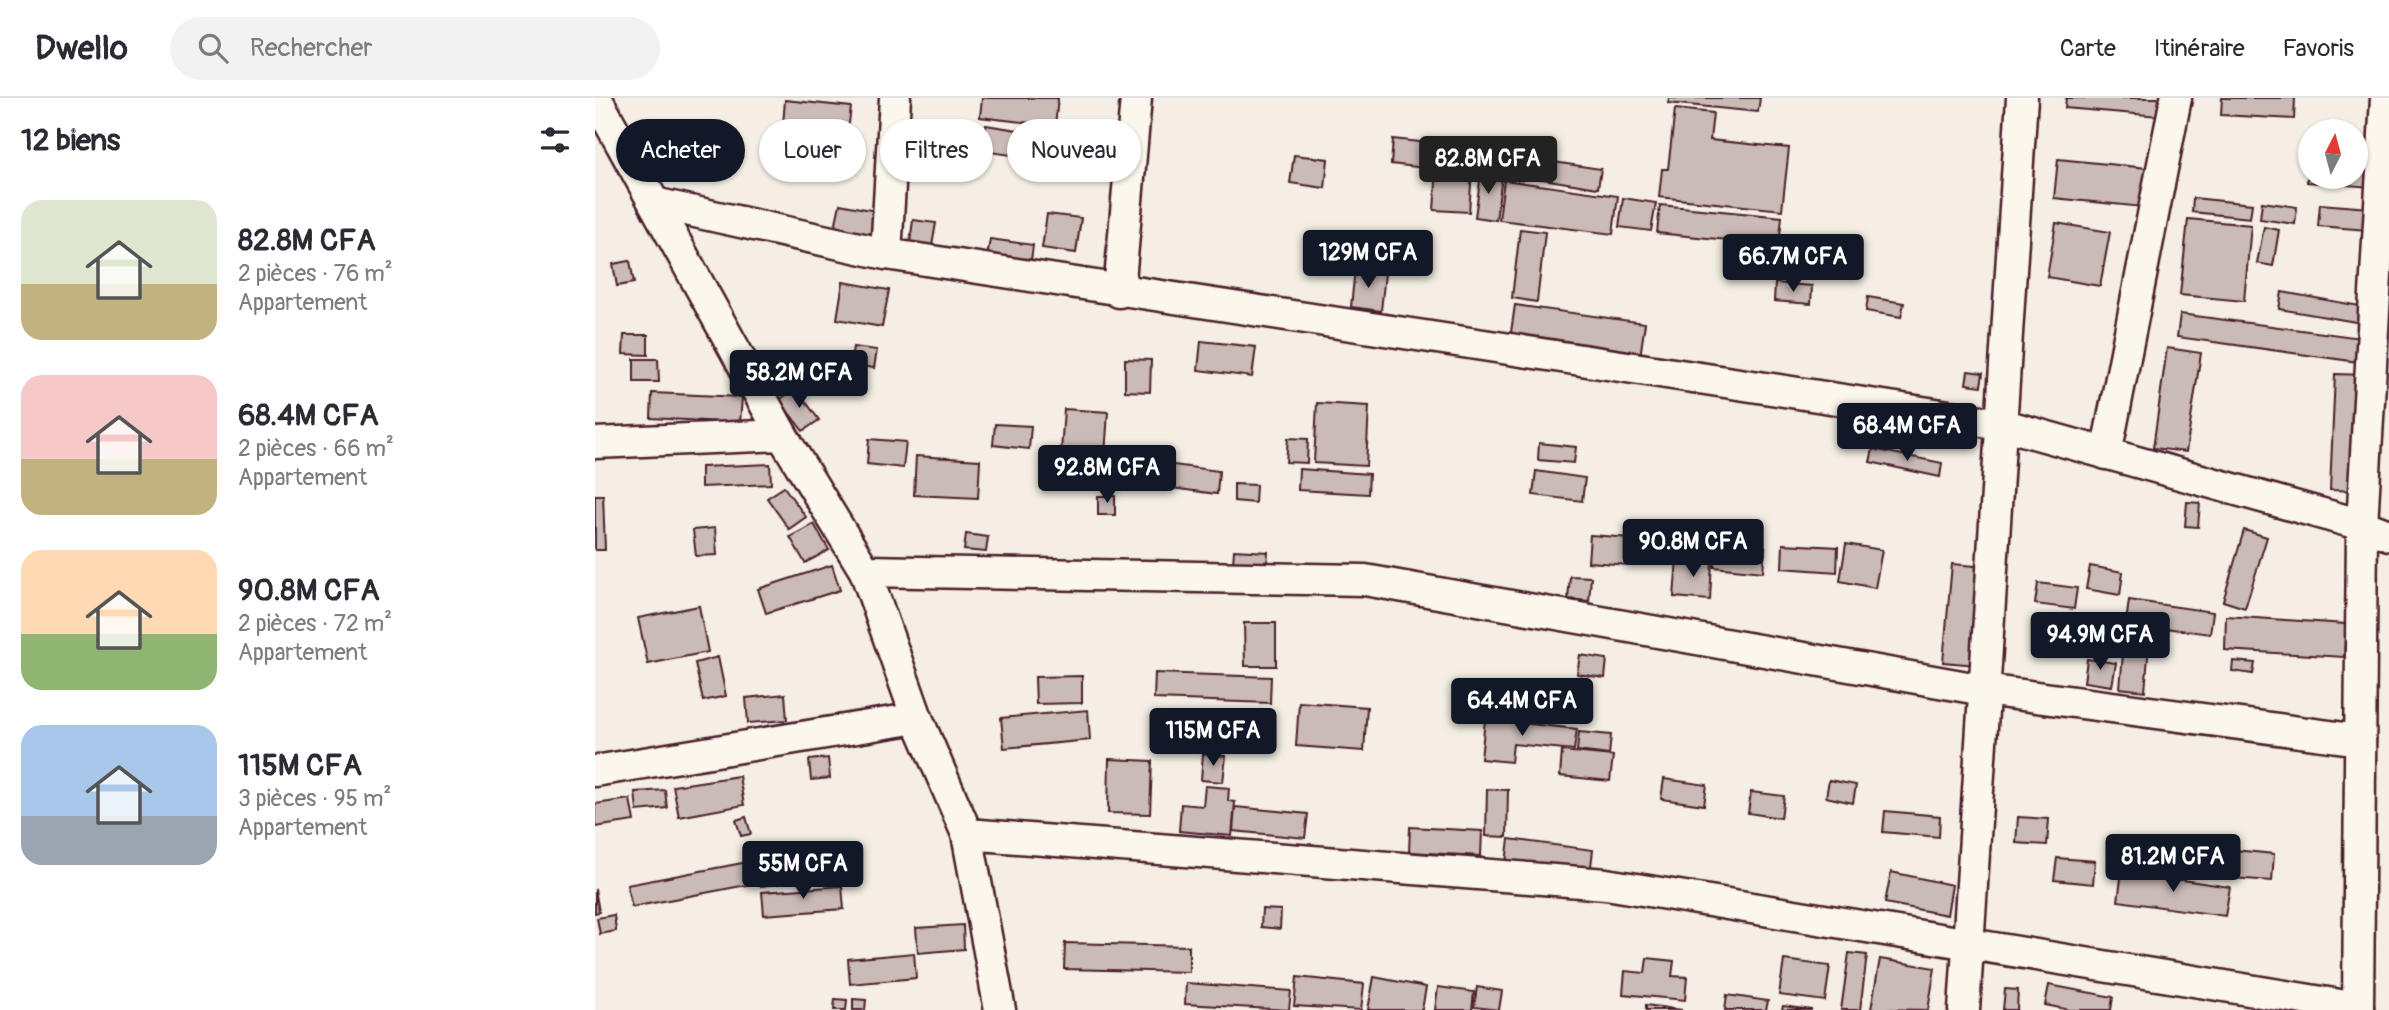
<!DOCTYPE html>
<html lang="fr">
<meta charset="utf-8">
<style>
:root{--surface:#fff;--page:#f2f2f3;--text:#2b2b33;--muted:#7c7c81;--line:#e1e1e2;--accent:#111827}
body{margin:0;font-family:Pangolin,sans-serif;background:var(--page);color:var(--text);height:100vh;display:flex;flex-direction:column;font-size:26px;white-space:nowrap}
*{box-sizing:border-box;margin:0}
p{font-size:23px;color:var(--muted)}
.icon{flex:none;width:38px;height:38px;fill:none;stroke:currentColor;stroke-width:2;stroke-linecap:round;stroke-linejoin:round}
.map{position:relative;flex:1;overflow:hidden}
.side{display:flex;flex-direction:column;background:var(--surface);width:595px}
.side>*{flex:none}
.banner{position:absolute;left:21px;top:21px;width:665px;height:63px;display:flex;gap:14px}
.needle{width:46px;rotate:6deg}
.controls{position:absolute;left:1703px;top:21px;display:grid;gap:14px}
.controls a{display:grid;place-items:center;width:70px;height:70px;border-radius:50%;background:var(--surface);box-shadow:0 2px 5px #0004;font-size:35px}
.price{position:absolute;translate:-50% -60px;padding:0 16px;border-radius:7px;background:var(--accent);color:#fff;font-size:23px;line-height:46px;filter:drop-shadow(0 2px 4px #0008)}
.price::after{content:'';position:absolute;left:50%;top:42px;width:21px;height:16px;margin-left:-10px;background:inherit;clip-path:polygon(0 0,100% 0,50% 100%)}
.price.active{background:#222;color:#fff}
ul{padding:0;list-style:none}
li{display:flex;align-items:center;gap:21px;height:175px;padding:0 21px}
li span{display:grid;place-items:center;flex:none;width:196px;height:140px;border-radius:21px;color:#555}
li>.icon{margin-inline-start:auto}
span .icon{width:84px;height:84px;fill:#fffc;stroke-width:1}
li b{font-size:30px}
h2{display:flex;justify-content:space-between;align-items:center;height:84px;padding:0 21px;font-size:30px}
.pill{padding:0 24px;border-radius:32px;background:var(--surface);box-shadow:0 2px 5px #0004;font-size:24px;line-height:63px}
.pill.active{background:var(--accent);color:#fff}
header{display:flex;align-items:center;gap:42px;box-sizing:border-box;height:98px;padding:0 35px;background:var(--surface);border-bottom:2px solid var(--line)}
header strong{font-size:33px}
nav{display:flex;gap:38px;margin-inline-start:auto;font-size:24px}
.search{width:490px;height:63px;background:var(--page);display:flex;align-items:center;gap:18px;box-sizing:border-box;padding:0 24px;border-radius:38px;color:var(--muted);font-size:26px}
main{display:flex;flex:1;min-height:0}
.map>svg:first-child{display:block}
.building{fill:#cabbb6;stroke:#4a1f2b;stroke-width:2}
.lines{fill:none;stroke-linecap:round;stroke-linejoin:round}
.street-casing{stroke:#4a1f2b;stroke-width:35}
.street{stroke:#fbf7ec;stroke-width:30}
</style>
<header>
<strong>Dwello</strong>
<div class="search"><svg class="icon" aria-label="search" viewBox="0 0 24 24"><circle cx="10" cy="10" r="6"/><path d="M15 15l6 6"/></svg>Rechercher</div>
<nav><a>Carte</a><a>Itinéraire</a><a>Favoris</a></nav>
</header>
<main>
<section class="side">
<h2>12 biens<svg class="icon" aria-label="filters" viewBox="0 0 24 24"><path d="M4 7h16M4 17h16"/><circle cx="9" cy="7" r="2"/><circle cx="15" cy="17" r="2"/></svg></h2>
<ul>
<li><span style="background:linear-gradient(#dfe7d0 60%,#c2b280 0)"><svg class="icon" aria-label="home" viewBox="0 0 24 24"><path d="M3 11l9-7 9 7M6 9v11h12V9"/></svg></span><div><b>82.8M CFA</b><p>2 pièces · 76 m²</p><p>Appartement</p></div></li>
<li><span style="background:linear-gradient(#f6c9c9 60%,#c2b280 0)"><svg class="icon" aria-label="home" viewBox="0 0 24 24"><path d="M3 11l9-7 9 7M6 9v11h12V9"/></svg></span><div><b>68.4M CFA</b><p>2 pièces · 66 m²</p><p>Appartement</p></div></li>
<li><span style="background:linear-gradient(#ffd9b3 60%,#8fb573 0)"><svg class="icon" aria-label="home" viewBox="0 0 24 24"><path d="M3 11l9-7 9 7M6 9v11h12V9"/></svg></span><div><b>90.8M CFA</b><p>2 pièces · 72 m²</p><p>Appartement</p></div></li>
<li><span style="background:linear-gradient(#a9c7e8 65%,#9aa5b1 0)"><svg class="icon" aria-label="home" viewBox="0 0 24 24"><path d="M3 11l9-7 9 7M6 9v11h12V9"/></svg></span><div><b>115M CFA</b><p>3 pièces · 95 m²</p><p>Appartement</p></div></li>
</ul>
</section>
<div class="map">
<svg width="1794" height="912" viewBox="0 0 1794 912">
<rect width="100%" height="100%" fill="#f4eee4"/>
<filter id="ink" filterUnits="userSpaceOnUse"><feTurbulence type="fractalNoise" baseFrequency=".0143" numOctaves="2"/><feDisplacementMap in="SourceGraphic" scale="14" xChannelSelector="R" yChannelSelector="G"/><feConvolveMatrix kernelMatrix="1 2 1 2 8 2 1 2 1" color-interpolation-filters="sRGB"/></filter>
<g filter="url(#ink)">
<!-- building -->
<g class="building">
<path d="M387 0H463L460 28 385 19Z"/>
<path d="M1074 0H1165L1163 14 1073 5Z"/>
<path d="M1471 0H1577L1576 19 1470 10Z"/>
<path d="M1627 0H1700L1699 21 1626 17Z"/>
<path d="M190 2 256 9 253 33 188 27Z"/>
<path d="M1080 11 1118 15 1115 42 1194 50 1187 112 1064 99 1067 71H1073Z"/>
<path d="M391 27 435 34 431 59 387 53Z"/>
<path d="M798 41 833 45 830 70 796 66Z"/>
<path d="M1760 45 1781 47 1777 89 1712 84 1715 50V79H1760Z"/>
<path d="M699 57 733 61 730 90 695 85Z"/>
<path d="M938 61 1006 71 1003 90 935 79Z"/>
<path d="M1463 61 1562 71 1558 110 1459 100Z"/>
<path d="M842 70 877 73 874 114 839 112Z"/>
<path d="M886 75 907 78 901 122 880 119Z"/>
<path d="M909 82 1023 98 1018 136 904 122Z"/>
<path d="M1028 100 1061 105 1056 133 1024 129Z"/>
<path d="M1598 100 1657 106 1655 120 1597 114Z"/>
<path d="M1667 104 1702 109 1700 126 1665 121Z"/>
<path d="M245 106 286 114 280 142 239 134Z"/>
<path d="M1725 106 1786 111 1785 133 1723 128Z"/>
<path d="M1065 107 1187 119 1184 147 1062 135Z"/>
<path d="M452 116 486 120 481 155 447 150Z"/>
<path d="M1593 121 1656 127 1649 203 1585 197Z"/>
<path d="M318 122 341 125 337 148 315 145Z"/>
<path d="M1461 125 1515 134 1505 188 1452 179Z"/>
<path d="M1669 129 1684 132 1678 168 1662 165Z"/>
<path d="M925 131 950 134 942 204 917 200Z"/>
<path d="M395 141 438 147 435 171 391 165Z"/>
<path d="M35 163 39 185 22 188 18 166Z"/>
<path d="M760 171 790 175 786 213 756 209Z"/>
<path d="M248 184 294 192 287 229 242 221Z"/>
<path d="M1180 185 1217 188 1216 206 1179 203Z"/>
<path d="M1687 194 1776 210 1773 226 1684 211Z"/>
<path d="M1273 199 1309 205 1306 219 1271 213Z"/>
<path d="M920 207 1050 225 1045 259 915 241Z"/>
<path d="M1585 216 1774 241 1771 265 1582 239Z"/>
<path d="M29 237H53V257L28 256Z"/>
<path d="M606 243 661 249 657 279 603 272Z"/>
<path d="M258 249 282 252 279 270 255 266Z"/>
<path d="M1572 250 1606 255 1591 354 1558 350Z"/>
<path d="M39 261H63L64 284H39Z"/>
<path d="M530 261 556 262 555 294 530 293Z"/>
<path d="M1373 273 1388 275 1386 288 1371 286Z"/>
<path d="M1740 276 1771 277 1767 393 1735 392Z"/>
<path d="M201 290 224 322 208 333 184 302Z"/>
<path d="M57 295 147 299 145 325 56 320Z"/>
<path d="M722 305 774 308 771 368 719 365Z"/>
<path d="M469 311 513 314 510 357 466 354Z"/>
<path d="M400 326 436 328 434 351 398 347Z"/>
<path d="M693 340 713 341 712 365 691 364Z"/>
<path d="M274 341 311 344 308 370 272 366Z"/>
<path d="M944 345 981 349 979 365 943 362Z"/>
<path d="M1278 351 1347 365 1345 379 1275 364Z"/>
<path d="M507 357 549 361 547 385 505 381Z"/>
<path d="M321 358 385 362 383 400 319 397Z"/>
<path d="M556 364 624 373 622 396 553 387Z"/>
<path d="M175 366 176 386 106 389V369Z"/>
<path d="M704 371 774 376 773 396 703 392Z"/>
<path d="M941 373 990 380 987 403 938 397Z"/>
<path d="M639 386 661 387 660 405 639 403Z"/>
<path d="M189 389 211 419 194 431 172 400Z"/>
<path d="M0 397H8L10 452H0Z"/>
<rect x="503" y="398" width="17" height="19"/>
<path d="M1592 404 1605 405 1603 429 1590 428Z"/>
<path d="M219 426 234 452 210 465 195 439Z"/>
<path d="M120 430 122 457 101 458 98 432Z"/>
<path d="M1649 432 1672 439 1650 510 1628 503Z"/>
<path d="M371 436 393 439 391 454 369 452Z"/>
<path d="M995 437 1036 440 1034 467 993 464Z"/>
<path d="M1121 444 1170 449 1168 474 1119 469Z"/>
<path d="M1188 446 1243 449 1242 474 1187 470Z"/>
<path d="M1251 446 1287 452 1280 490 1245 483Z"/>
<path d="M639 452 673 454 672 467 638 466Z"/>
<path d="M1082 460 1117 463 1115 502 1079 499Z"/>
<path d="M1357 466 1391 469 1382 567 1348 564Z"/>
<path d="M237 467 245 492 171 515 163 491Z"/>
<path d="M1495 468 1528 474 1525 497 1491 491Z"/>
<path d="M975 478 996 479 994 503 973 501Z"/>
<path d="M1443 485 1482 490 1479 511 1440 506Z"/>
<path d="M1534 502 1618 514 1615 536 1531 525Z"/>
<path d="M104 508 113 554 53 566 43 520Z"/>
<path d="M1631 518 1751 526 1749 559 1630 552Z"/>
<path d="M649 525H681V568H650Z"/>
<path d="M1530 533 1555 536 1550 593 1525 590Z"/>
<path d="M985 557 1012 561 1010 580 982 576Z"/>
<path d="M123 559 131 598 108 603 100 565Z"/>
<path d="M1492 561 1521 565 1517 588 1489 584Z"/>
<path d="M1638 563 1660 565 1658 576 1637 573Z"/>
<path d="M560 575 676 579 675 605 559 601Z"/>
<path d="M487 578V605L441 606 440 579Z"/>
<path d="M190 596 192 622 153 625 151 600Z"/>
<path d="M890 599 946 603 944 625 888 621Z"/>
<path d="M704 604 772 609 769 653 701 648Z"/>
<path d="M493 612 495 642 409 650 406 620Z"/>
<path d="M890 621 982 631 979 652 918 646 916 664 886 661Z"/>
<path d="M984 634 1016 637 1014 657 982 653Z"/>
<path d="M967 653 1018 658 1015 683 965 678Z"/>
<path d="M608 656 631 658 628 684 606 682Z"/>
<path d="M233 660 235 680 216 682 214 662Z"/>
<path d="M514 661 557 663 555 716 513 715Z"/>
<path d="M144 678 149 707 84 719 78 688Z"/>
<path d="M1069 681 1112 687 1109 707 1066 701Z"/>
<path d="M1234 682 1261 687 1258 705 1231 699Z"/>
<path d="M610 688 634 690 633 703 640 704 637 738 584 733 586 706 608 708Z"/>
<path d="M892 691 913 692 912 739 891 738Z"/>
<path d="M70 692 72 710 42 713 40 694Z"/>
<path d="M1156 694 1189 698 1186 720 1153 715Z"/>
<path d="M35 701 39 723 0 729V706Z"/>
<path d="M640 709 713 716 710 740 638 733Z"/>
<path d="M1290 713 1345 718 1344 739 1288 734Z"/>
<path d="M151 719 156 736 146 738 141 722Z"/>
<path d="M1423 719 1454 721 1452 747 1421 745Z"/>
<path d="M815 729 887 733 886 758 814 754Z"/>
<path d="M914 741 998 752 995 776 911 765Z"/>
<path d="M1526 743 1585 750 1584 764 1524 758Z"/>
<path d="M242 751 245 776 166 788 163 764Z"/>
<path d="M1639 752 1679 756 1677 783 1637 780Z"/>
<path d="M1462 760 1500 763 1498 786 1459 782Z"/>
<path d="M158 763 162 785 37 809 32 787Z"/>
<path d="M1527 773 1635 789 1630 818 1523 803Z"/>
<path d="M1296 774 1357 787 1352 817 1290 805Z"/>
<path d="M247 788 249 811 169 817 167 794Z"/>
<path d="M0 791 4 814 0 815Z"/>
<path d="M667 811 686 812 685 831 666 829Z"/>
<path d="M19 817 21 833 5 836 2 820Z"/>
<path d="M368 827 369 851 323 855 321 830Z"/>
<path d="M470 845 594 848V874L469 871Z"/>
<path d="M319 855 321 880 255 886 253 861Z"/>
<path d="M1254 855 1272 857 1265 912H1246Z"/>
<path d="M1052 860 1079 863 1077 878 1092 879 1090 902 1028 896 1030 873 1050 875Z"/>
<path d="M1285 861 1340 870 1333 912 1276 911Z"/>
<path d="M1189 862 1235 868 1230 903 1184 897Z"/>
<path d="M702 879 769 886 766 912 699 908Z"/>
<path d="M779 879 831 889 827 912H773Z"/>
<path d="M591 885 696 893 694 912 590 906Z"/>
<path d="M1454 887 1518 899 1516 912H1475L1450 907Z"/>
<path d="M843 889 879 894 877 912H840Z"/>
<path d="M882 889 907 893 904 912 879 909Z"/>
<path d="M1410 891 1423 892 1422 912H1408Z"/>
<path d="M1132 897 1173 903 1171 912H1130Z"/>
<path d="M240 901 252 902 251 912H239Z"/>
<path d="M258 901 271 902 270 912H258Z"/>
<path d="M1051 907 1087 912H1051Z"/>
<path d="M1188 908 1217 912H1187Z"/>
</g>
<g class="lines">
<defs>
<g id="street">
<path d="M1 0 187 337 270 473 322 620 372 736 405 912"/>
<path d="M59 105 291 156 1406 326 1767 427 1794 437"/>
<path d="M291 156 300 0"/>
<path d="M524 194 541 0"/>
<path d="M0 345 187 337"/>
<path d="M1511 356 1581 0"/>
<path d="M270 473 770 482 1389 592 1765 642"/>
<path d="M0 673 322 620"/>
<path d="M372 736 1011 786 1763 910"/>
<path d="M1369 912 1427 0"/>
<path d="M1763 912 1767 427 1791 0"/>
</g>
</defs>
<!-- street casing -->
<use href="#street" class="street-casing"/>
<!-- street -->
<use href="#street" class="street"/>
</g>
</g>
</svg>
<div class="controls">
<a><svg class="needle" viewBox="-14 -14 28 28"><path d="M0-13l5 13h-10z" fill="#e53935"/><path d="M0 13l5-13h-10z" fill="#7c7c81"/></svg></a>
</div>
<b class="price active" style="left:893px;top:98px">82.8M CFA</b>
<b class="price" style="left:773px;top:192px">129M CFA</b>
<b class="price" style="left:1198px;top:196px">66.7M CFA</b>
<b class="price" style="left:204px;top:312px">58.2M CFA</b>
<b class="price" style="left:1312px;top:365px">68.4M CFA</b>
<b class="price" style="left:512px;top:407px">92.8M CFA</b>
<b class="price" style="left:1098px;top:481px">90.8M CFA</b>
<b class="price" style="left:1505px;top:574px">94.9M CFA</b>
<b class="price" style="left:927px;top:640px">64.4M CFA</b>
<b class="price" style="left:618px;top:670px">115M CFA</b>
<b class="price" style="left:1578px;top:796px">81.2M CFA</b>
<b class="price" style="left:208px;top:803px">55M CFA</b>
<div class="banner">
<a class="pill active">Acheter</a>
<a class="pill">Louer</a>
<a class="pill">Filtres</a>
<a class="pill">Nouveau</a>
</div>
</div>
</main>
